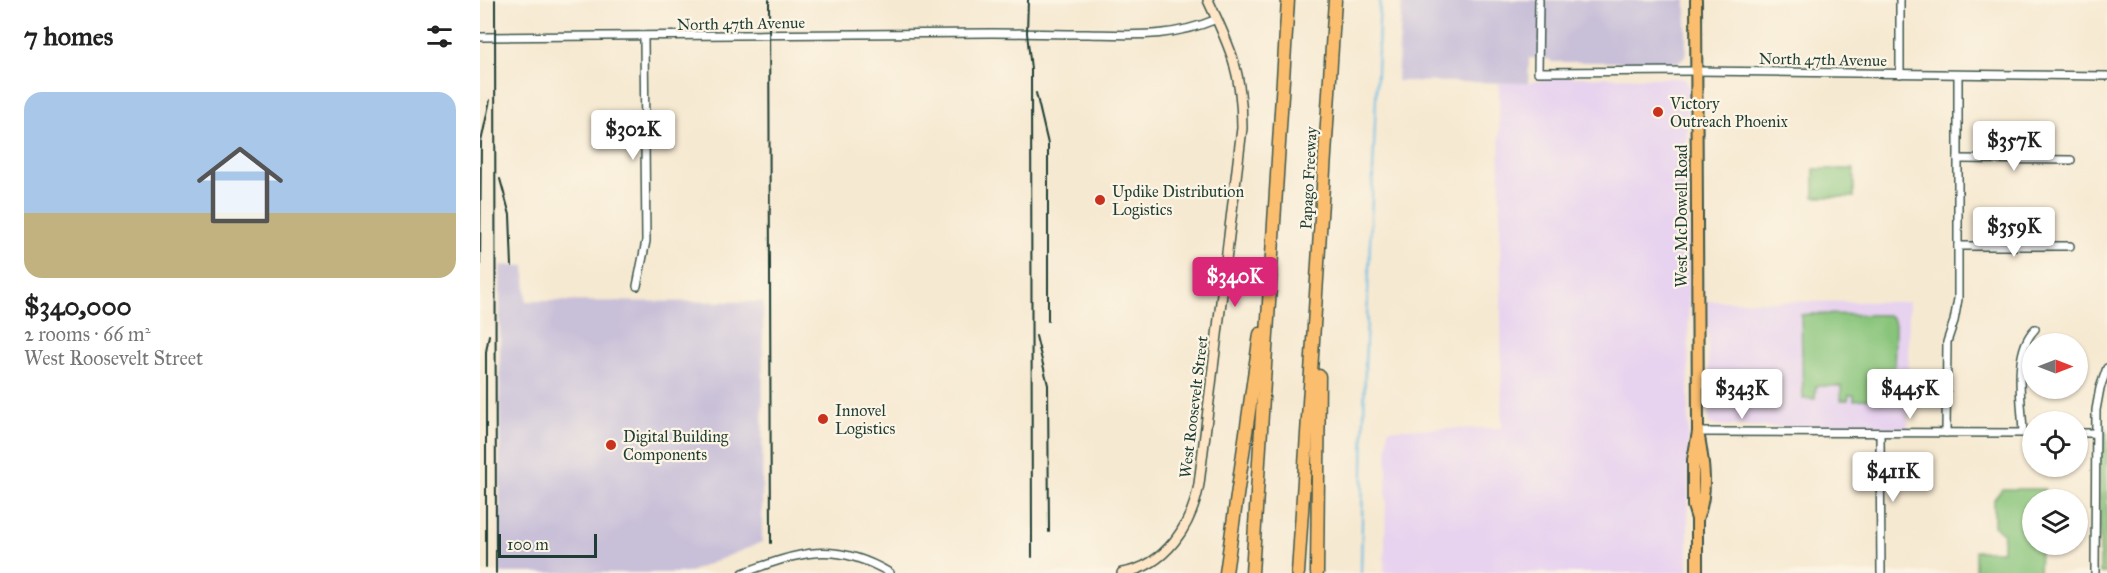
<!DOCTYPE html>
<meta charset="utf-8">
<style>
:root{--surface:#fff;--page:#f2f2f2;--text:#222;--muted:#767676;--line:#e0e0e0;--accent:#db2777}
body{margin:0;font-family:"IM FELL Great Primer",serif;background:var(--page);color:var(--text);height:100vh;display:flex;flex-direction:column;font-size:22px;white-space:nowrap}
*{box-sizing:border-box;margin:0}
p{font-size:20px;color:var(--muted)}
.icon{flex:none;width:33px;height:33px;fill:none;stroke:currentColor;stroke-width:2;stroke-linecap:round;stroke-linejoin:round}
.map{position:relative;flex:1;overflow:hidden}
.sheet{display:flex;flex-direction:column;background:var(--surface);width:480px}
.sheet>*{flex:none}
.needle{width:39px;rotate:90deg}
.fabs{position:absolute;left:1542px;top:333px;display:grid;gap:12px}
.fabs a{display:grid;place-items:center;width:66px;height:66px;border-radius:50%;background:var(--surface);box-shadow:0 2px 4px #0004;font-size:30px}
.scale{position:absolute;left:18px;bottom:15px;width:99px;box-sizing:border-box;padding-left:6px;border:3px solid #1f3d34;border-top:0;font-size:16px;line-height:21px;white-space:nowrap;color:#1f3d34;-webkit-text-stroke:4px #fcf5e5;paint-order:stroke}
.price{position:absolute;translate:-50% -51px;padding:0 14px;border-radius:6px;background:#fff;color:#222;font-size:20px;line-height:39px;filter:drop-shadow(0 2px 3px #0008)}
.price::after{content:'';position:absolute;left:50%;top:36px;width:18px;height:14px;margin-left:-9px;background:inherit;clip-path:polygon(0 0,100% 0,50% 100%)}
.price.active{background:var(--accent);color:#fff}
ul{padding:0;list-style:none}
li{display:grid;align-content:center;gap:12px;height:318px;padding:0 24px}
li+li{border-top:2px solid var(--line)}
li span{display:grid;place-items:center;height:186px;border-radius:18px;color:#555}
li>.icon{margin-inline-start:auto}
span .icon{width:108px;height:108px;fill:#fffc;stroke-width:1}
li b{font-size:26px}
h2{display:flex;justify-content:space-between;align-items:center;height:72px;padding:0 24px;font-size:26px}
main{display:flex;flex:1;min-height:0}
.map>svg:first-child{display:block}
.built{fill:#e7d2ef}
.industrial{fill:#c8bfd8}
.green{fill:#88c47a;stroke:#548057;stroke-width:1.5}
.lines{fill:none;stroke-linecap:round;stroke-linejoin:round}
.stream{stroke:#67b9e2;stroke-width:2}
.street-casing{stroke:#3f574c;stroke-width:10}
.secondary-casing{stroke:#3f574c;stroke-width:12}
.primary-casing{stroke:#3f574c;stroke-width:14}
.highway-casing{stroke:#3f574c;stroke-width:15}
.street{stroke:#fff;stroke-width:7}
.secondary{stroke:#fde5c5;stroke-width:9}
.primary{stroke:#fbbe6e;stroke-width:10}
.highway{stroke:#fbbe6e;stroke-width:12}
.rail{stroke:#1f3d34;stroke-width:2}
.poi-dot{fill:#c8321e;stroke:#fcf5e5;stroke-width:2}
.labels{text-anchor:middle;stroke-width:4.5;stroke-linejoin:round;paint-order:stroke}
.street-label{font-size:16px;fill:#1f3d34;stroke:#fcf5e5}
.poi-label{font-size:16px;fill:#1f3d34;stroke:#fcf5e5;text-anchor:start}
</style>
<main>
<section class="sheet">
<h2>7 homes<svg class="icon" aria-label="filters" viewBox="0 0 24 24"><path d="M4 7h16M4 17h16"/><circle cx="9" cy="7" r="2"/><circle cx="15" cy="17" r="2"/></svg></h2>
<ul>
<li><span style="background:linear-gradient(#a9c7e8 65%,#c2b280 0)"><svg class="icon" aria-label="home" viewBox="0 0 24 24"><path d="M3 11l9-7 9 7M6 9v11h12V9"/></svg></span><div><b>$340,000</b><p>2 rooms · 66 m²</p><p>West Roosevelt Street</p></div></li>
</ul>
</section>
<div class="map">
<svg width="1627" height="573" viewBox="0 0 1627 573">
<rect width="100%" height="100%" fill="#fcf5e5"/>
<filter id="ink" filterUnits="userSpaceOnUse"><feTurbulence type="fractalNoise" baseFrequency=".0167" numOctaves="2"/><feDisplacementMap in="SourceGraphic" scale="12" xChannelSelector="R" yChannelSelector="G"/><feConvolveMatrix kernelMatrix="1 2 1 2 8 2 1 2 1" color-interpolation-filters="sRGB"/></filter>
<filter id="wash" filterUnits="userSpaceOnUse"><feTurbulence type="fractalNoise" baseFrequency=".008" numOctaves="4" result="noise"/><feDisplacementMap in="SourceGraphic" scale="24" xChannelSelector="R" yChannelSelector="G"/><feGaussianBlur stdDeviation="1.35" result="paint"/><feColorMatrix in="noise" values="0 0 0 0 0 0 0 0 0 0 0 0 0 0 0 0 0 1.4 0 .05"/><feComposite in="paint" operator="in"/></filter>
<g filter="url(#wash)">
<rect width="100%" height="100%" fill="#f6e9d1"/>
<!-- built -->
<g class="built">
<path d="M1076 77 1201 78 1206 80 1209 88 1206 148 1209 163 1208 573H904L908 429 1022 428 1019 83H1048Z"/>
<path d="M1228 301 1429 302 1428 428H1322L1234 425 1229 423Z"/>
</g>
<!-- industrial -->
<g class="industrial">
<path d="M922 0H1206V53L1204 58 1198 62H1072L1069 59 1049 58 1048 83 917 81Z"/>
<path d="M20 265 45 266 46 301 283 302 282 542 207 573H20Z"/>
</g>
<!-- green -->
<g class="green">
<rect x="1334" y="169" width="40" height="28"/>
<path d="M1331 314 1408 315 1413 319 1415 324 1414 398 1403 402 1400 398 1374 400V395H1369L1368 400H1361V386H1336L1335 399H1323L1321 315Z"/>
<rect x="1620" y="433" width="7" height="140"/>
<path d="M1522 489H1565V499L1552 500V544L1557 545 1560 550 1559 573H1495V551H1523V533L1514 526V499Z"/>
</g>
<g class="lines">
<!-- stream -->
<g class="stream">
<path d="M1622 429H1627"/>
<path d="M881 573 885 367 900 0"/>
</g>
</g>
</g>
<g filter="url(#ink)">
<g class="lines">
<defs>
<g id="street">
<path d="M1059 0 1058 72 1216 71 1627 76"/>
<path d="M1420 0V74"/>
<path d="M0 37C171 37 342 35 512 33 544 33 576 34 608 34 656 35 691 38 737 19"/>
<path d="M1478 159 1591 160"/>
<path d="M1478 246H1590"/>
<path d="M157 286 166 241 164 38"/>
<path d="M1218 432 1552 433"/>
<path d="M1400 433 1401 573"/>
<path d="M1466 433 1467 342 1474 321 1478 299V75"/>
<path d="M1543 433C1542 402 1532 352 1555 329"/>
<path d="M1598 433H1615"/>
<path d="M263 573C320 552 354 540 410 573"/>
<path d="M1615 573 1616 410 1620 388 1627 368"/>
</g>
<path id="secondary" d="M642 573C686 566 712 525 719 484L762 128C762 72 751 49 728 0"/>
<g id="primary">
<path d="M1216 0 1218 432 1213 460V506L1217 519V573"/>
<path d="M1217 519C1228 494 1224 464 1219 437"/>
</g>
<g id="highway">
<path d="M746 573 780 334"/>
<path d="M772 573 808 0"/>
<path d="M818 573 855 0"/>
<path d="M837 573 839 376"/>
</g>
</defs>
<!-- street casing -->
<use href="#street" class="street-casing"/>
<!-- secondary casing -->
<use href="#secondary" class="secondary-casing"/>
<!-- primary casing -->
<use href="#primary" class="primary-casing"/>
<!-- highway casing -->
<use href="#highway" class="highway-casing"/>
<!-- street -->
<use href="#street" class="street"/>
<!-- secondary -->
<use href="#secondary" class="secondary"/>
<!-- primary -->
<use href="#primary" class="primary"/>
<!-- highway -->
<use href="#highway" class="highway"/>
<!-- rail -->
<g class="rail">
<path d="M15 0 16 573"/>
<path d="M289 0 291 543"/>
<path d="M548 0 547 33 551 69 552 557"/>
<path d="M556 93 568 144V321"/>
<path d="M20 179 30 215 32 266"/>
<path d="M0 272 1 142 10 100"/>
<path d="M556 336 568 385 569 532"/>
<path d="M6 567V352L9 335"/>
</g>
</g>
</g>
<!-- markers -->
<g class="poi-dot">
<circle cx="1178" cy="112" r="6"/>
<circle cx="620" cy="200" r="6"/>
<circle cx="343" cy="419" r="6"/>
<circle cx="131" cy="445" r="6"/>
</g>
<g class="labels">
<!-- street labels -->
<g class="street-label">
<text transform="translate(261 23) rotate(-1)" y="6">North 47th Avenue</text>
<text transform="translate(1343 59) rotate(1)" y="6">North 47th Avenue</text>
<text transform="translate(828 178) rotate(-87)" y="6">Papago Freeway</text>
<text transform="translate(1201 216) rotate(-90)" y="6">West McDowell Road</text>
<text transform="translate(713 407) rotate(-83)" y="6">West Roosevelt Street</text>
</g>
<!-- poi labels -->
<g class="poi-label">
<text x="1190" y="109">Victory<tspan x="1190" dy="18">Outreach Phoenix</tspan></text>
<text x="632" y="197">Updike Distribution<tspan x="632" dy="18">Logistics</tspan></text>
<text x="355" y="416">Innovel<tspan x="355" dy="18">Logistics</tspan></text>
<text x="143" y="442">Digital Building<tspan x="143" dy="18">Components</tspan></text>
</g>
</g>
</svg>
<div class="fabs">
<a><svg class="needle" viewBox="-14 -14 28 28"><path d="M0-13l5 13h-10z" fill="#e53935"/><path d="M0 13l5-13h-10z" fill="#767676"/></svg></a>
<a><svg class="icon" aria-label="locate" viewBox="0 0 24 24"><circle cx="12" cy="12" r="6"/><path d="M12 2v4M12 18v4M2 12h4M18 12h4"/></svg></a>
<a><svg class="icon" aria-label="layers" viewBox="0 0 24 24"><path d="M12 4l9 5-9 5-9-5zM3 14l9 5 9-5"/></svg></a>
</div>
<div class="scale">100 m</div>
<b class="price" style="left:153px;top:161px">$302K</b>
<b class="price" style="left:1534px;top:172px">$357K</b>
<b class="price" style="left:1534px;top:258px">$359K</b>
<b class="price active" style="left:755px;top:308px">$340K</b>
<b class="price" style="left:1262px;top:420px">$343K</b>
<b class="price" style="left:1430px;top:420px">$445K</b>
<b class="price" style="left:1413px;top:503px">$411K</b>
</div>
</main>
